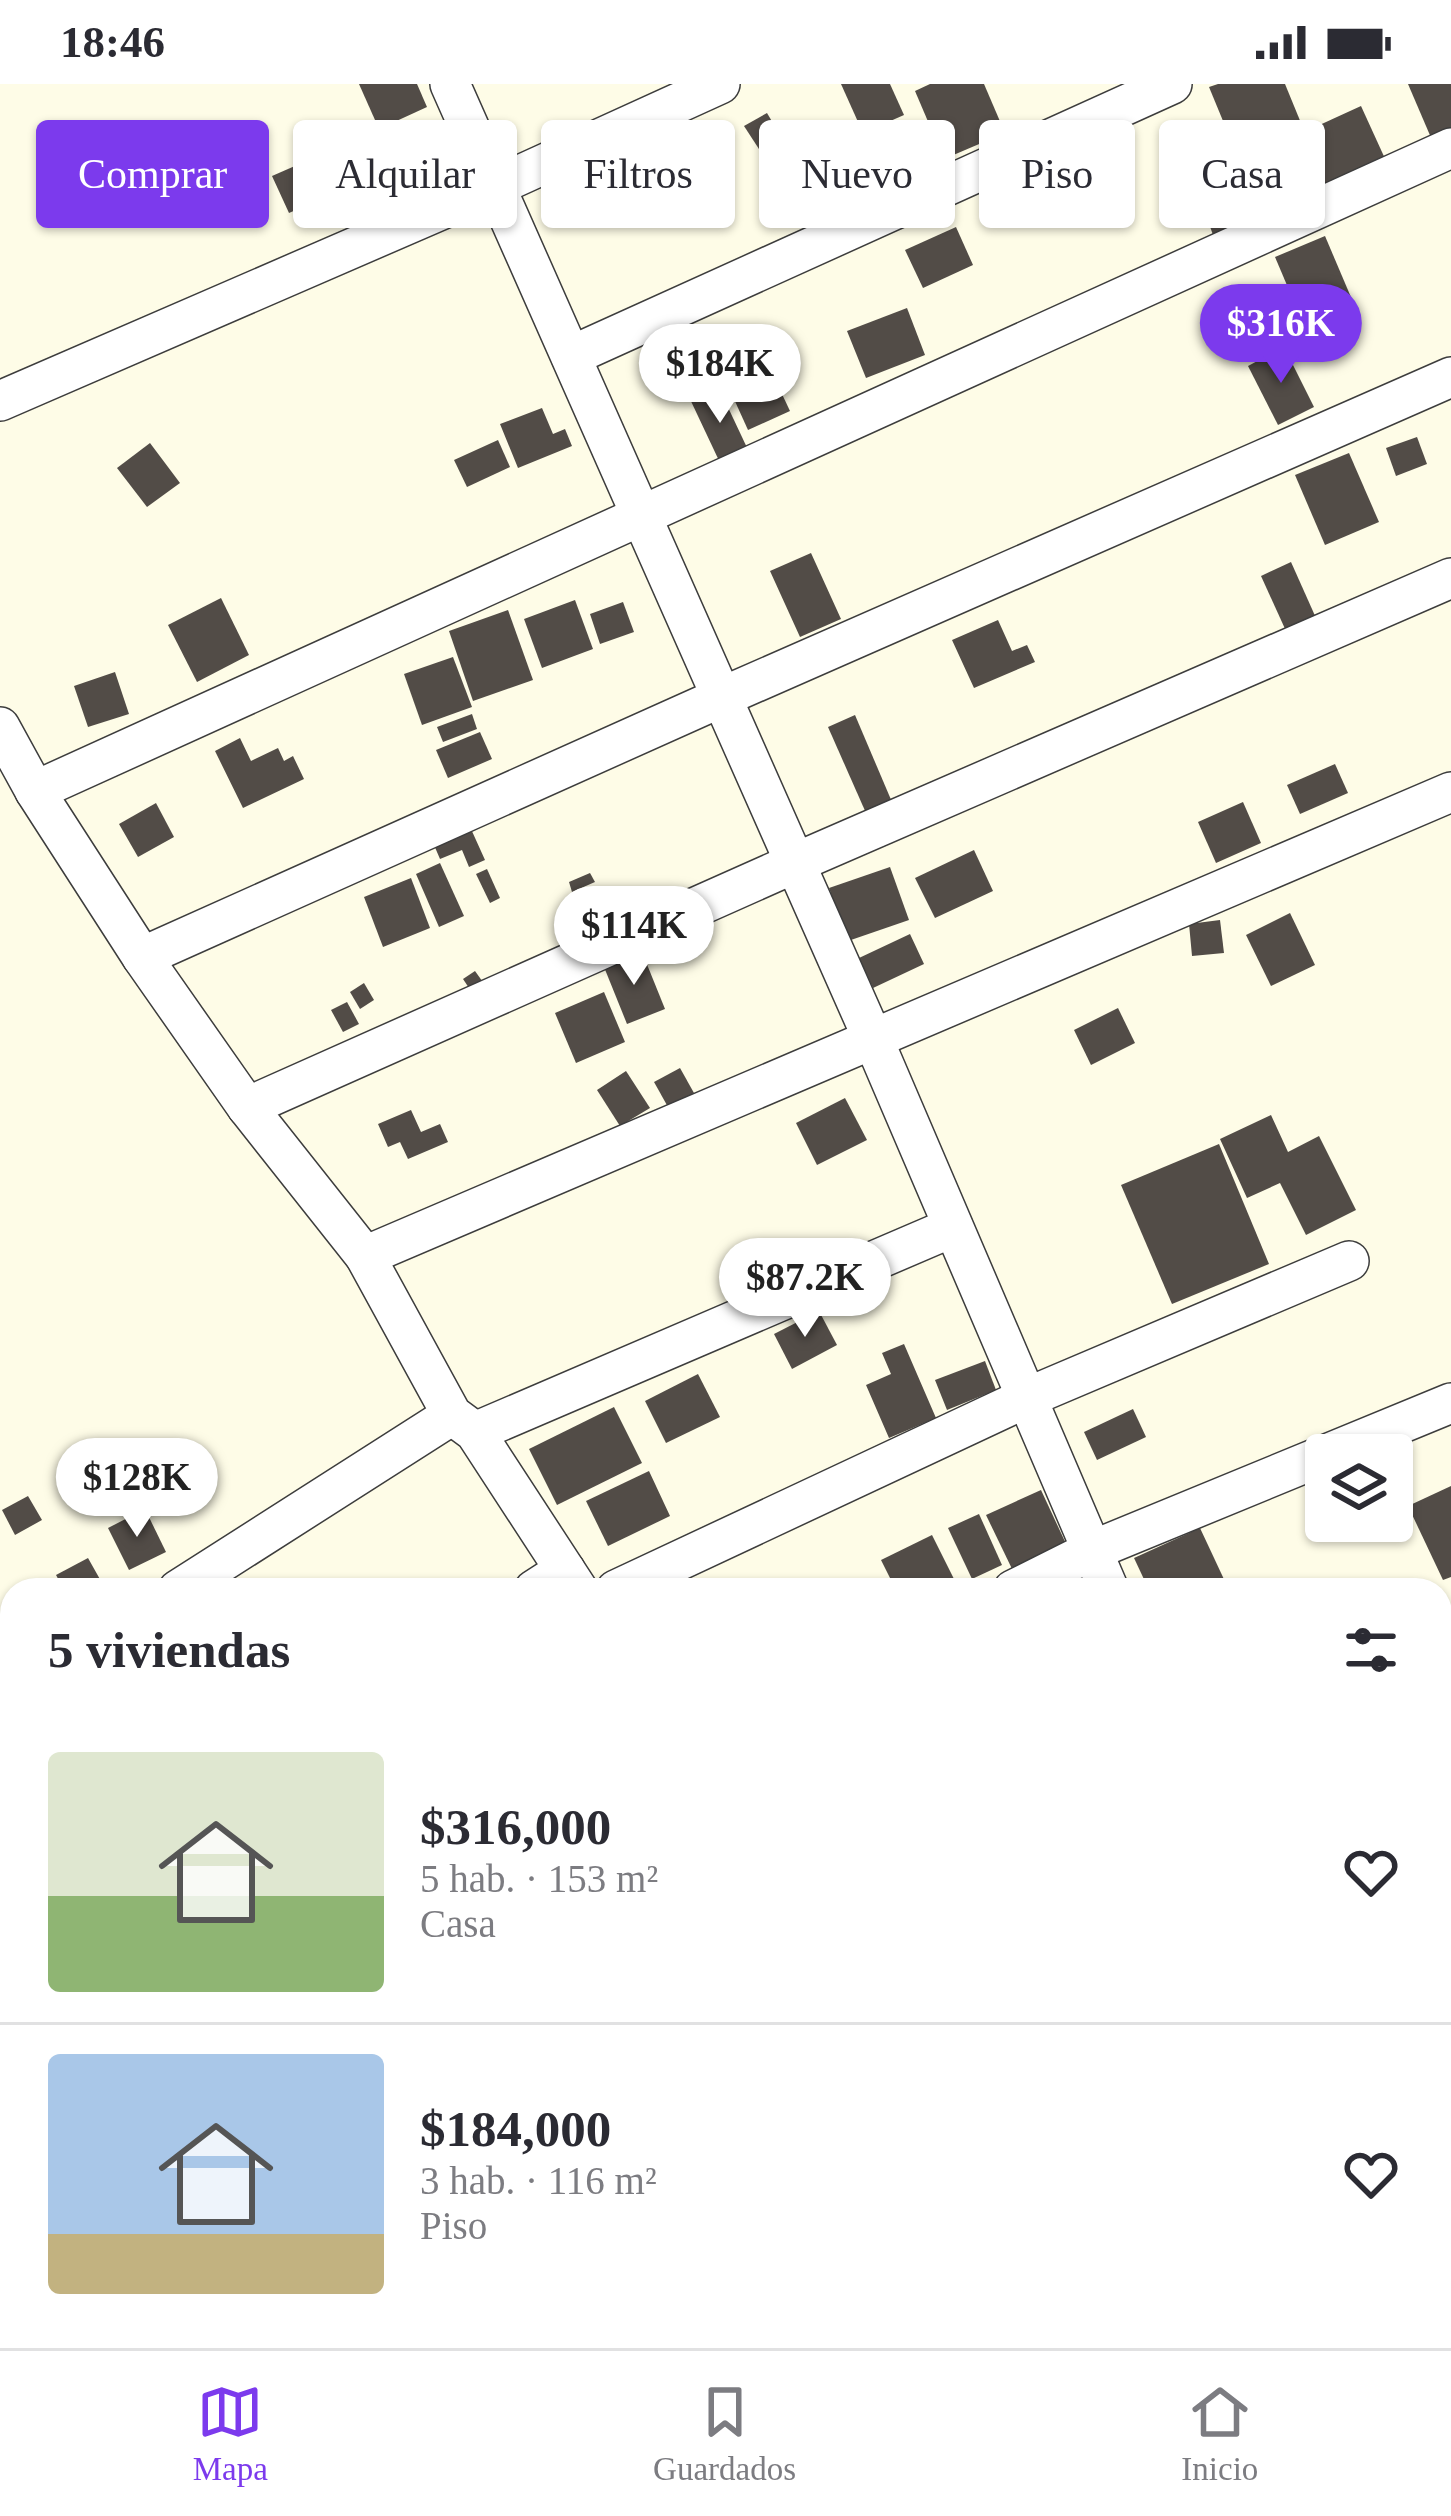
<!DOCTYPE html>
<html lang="es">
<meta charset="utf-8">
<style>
:root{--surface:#fff;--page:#f2f2f3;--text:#2b2b33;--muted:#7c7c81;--line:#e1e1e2;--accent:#7c3aed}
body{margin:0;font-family:"Times New Roman",serif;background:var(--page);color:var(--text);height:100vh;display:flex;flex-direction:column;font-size:45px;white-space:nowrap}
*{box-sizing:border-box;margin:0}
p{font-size:39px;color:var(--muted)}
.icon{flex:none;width:66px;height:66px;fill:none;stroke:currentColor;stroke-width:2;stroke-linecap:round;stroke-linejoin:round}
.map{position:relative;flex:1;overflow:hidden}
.panel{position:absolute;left:0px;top:1494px;width:1452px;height:771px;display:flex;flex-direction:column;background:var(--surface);border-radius:36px 36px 0 0;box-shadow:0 3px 9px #0004}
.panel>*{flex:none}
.hud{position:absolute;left:36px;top:36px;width:1380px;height:108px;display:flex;gap:24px}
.fabs{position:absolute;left:1305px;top:1350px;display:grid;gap:24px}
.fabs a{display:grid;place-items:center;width:108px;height:108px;border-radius:12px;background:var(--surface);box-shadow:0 3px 9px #0004;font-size:60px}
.price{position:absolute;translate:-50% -102px;padding:0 27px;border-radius:42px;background:#fff;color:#222;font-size:39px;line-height:78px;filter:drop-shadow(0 3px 6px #0008)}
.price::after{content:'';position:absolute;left:50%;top:72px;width:36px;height:27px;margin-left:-18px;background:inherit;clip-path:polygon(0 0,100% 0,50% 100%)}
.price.active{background:var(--accent);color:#fff}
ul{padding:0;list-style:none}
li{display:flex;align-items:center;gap:36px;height:300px;padding:0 48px}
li+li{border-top:3px solid var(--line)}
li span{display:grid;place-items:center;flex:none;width:336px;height:240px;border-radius:12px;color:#555}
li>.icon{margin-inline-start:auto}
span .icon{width:144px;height:144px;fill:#fffc;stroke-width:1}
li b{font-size:51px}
h2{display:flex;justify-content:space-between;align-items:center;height:144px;padding:0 48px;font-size:51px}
.chip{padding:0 42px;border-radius:12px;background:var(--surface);box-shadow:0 3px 9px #0004;font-size:42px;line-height:108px}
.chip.active{background:var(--accent);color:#fff}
.status{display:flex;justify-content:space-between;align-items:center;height:84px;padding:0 60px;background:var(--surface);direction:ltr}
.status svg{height:33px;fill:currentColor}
.tab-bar{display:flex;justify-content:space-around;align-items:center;height:168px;border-top:3px solid var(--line);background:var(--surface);font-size:33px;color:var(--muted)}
.tab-bar a{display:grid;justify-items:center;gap:6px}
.tab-bar .active{color:var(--accent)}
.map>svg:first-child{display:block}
.building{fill:#524c47}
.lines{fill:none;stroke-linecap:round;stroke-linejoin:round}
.minor-casing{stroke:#3d3d3d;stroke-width:42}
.minor{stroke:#fff;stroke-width:39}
</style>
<div class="status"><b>18:46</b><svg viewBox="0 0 49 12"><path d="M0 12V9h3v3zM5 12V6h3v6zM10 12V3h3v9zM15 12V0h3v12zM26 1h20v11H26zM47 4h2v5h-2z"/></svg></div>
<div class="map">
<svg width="1451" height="2264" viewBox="0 0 1451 2264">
<rect width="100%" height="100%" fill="#fefce7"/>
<!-- building -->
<g class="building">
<path d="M359 0H417L427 23 379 45Z"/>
<path d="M841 0H890L904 31 863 49Z"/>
<path d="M930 0H984L1005 49 944 75 915 7Z"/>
<path d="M1218 0H1285L1301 39 1235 66 1209 3Z"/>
<path d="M1408 0H1451V47L1432 56Z"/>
<path d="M1361 22 1387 79 1327 106 1302 49Z"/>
<path d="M767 29 800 85 779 96 744 42Z"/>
<path d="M304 78 321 115 289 129 272 92Z"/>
<path d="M1240 87 1257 136 1213 151 1196 103Z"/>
<path d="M956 143 973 181 923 204 905 166Z"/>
<path d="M1325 152 1356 225 1306 246 1275 173Z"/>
<path d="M907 224 925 271 866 294 847 247Z"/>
<path d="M1284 263 1314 323 1278 341 1248 282Z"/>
<path d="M765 274 790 327 748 346 724 293Z"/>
<path d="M717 300 750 370 722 383 689 313Z"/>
<path d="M542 324 553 350 565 345 572 362 518 384 500 340Z"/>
<path d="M1417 353 1427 380 1396 392 1386 364Z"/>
<path d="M498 356 510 383 467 403 454 376Z"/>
<path d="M150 359 180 399 147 423 117 384Z"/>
<path d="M1349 369 1379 438 1325 461 1295 391Z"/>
<path d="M811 469 841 535 800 553 770 487Z"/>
<path d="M1291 478 1316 534 1286 547 1261 492Z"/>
<path d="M221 514 249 571 197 598 168 541Z"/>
<path d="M575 516 593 565 542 584 524 535Z"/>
<path d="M623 518 634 548 600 560 590 530Z"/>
<path d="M508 526 533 596 473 617 449 547Z"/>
<path d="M998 536 1012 567 1027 561 1035 578 974 604 952 556Z"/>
<path d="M453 573 472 623 422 641 404 590Z"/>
<path d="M115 588 129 630 88 643 74 602Z"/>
<path d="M472 630 477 645 443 658 437 643Z"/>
<path d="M855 631 892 718 866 729 828 643Z"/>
<path d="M480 648 492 675 448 694 436 666Z"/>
<path d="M240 654 251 677 278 664 284 677 293 672 304 695 243 724 215 667Z"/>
<path d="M1335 680 1348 709 1300 730 1287 701Z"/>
<path d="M1243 718 1261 759 1216 779 1198 738Z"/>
<path d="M156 719 174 753 138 773 119 740Z"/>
<path d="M471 745 485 776 469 783 462 766 440 775 434 761Z"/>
<path d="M974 766 993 807 935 834 915 794Z"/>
<path d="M440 779 464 832 439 843 416 790Z"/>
<path d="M890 783 909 836 848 857 829 804Z"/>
<path d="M487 785 500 814 490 819 476 790Z"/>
<path d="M590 789 595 798 572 808 569 798Z"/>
<path d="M411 794 430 844 383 863 364 813Z"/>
<path d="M595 802 604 824 577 835 567 814Z"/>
<path d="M1290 829 1315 881 1271 902 1246 851Z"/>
<path d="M1220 836 1224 869 1192 872 1189 840Z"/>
<path d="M910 850 924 880 873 904 859 874Z"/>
<path d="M642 868 665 925 627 940 604 883Z"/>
<path d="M475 887 485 901 473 910 463 895Z"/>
<path d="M364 899 374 916 360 925 350 908Z"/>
<path d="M604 908 625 958 576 979 555 929Z"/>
<path d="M347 918 359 940 343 948 331 926Z"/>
<path d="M1118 924 1135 959 1091 981 1074 946Z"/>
<path d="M680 984 694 1009 668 1023 654 998Z"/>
<path d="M626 987 650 1024 620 1042 597 1006Z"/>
<path d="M845 1014 867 1056 817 1081 796 1039Z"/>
<path d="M411 1026 421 1048 440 1040 448 1058 408 1075 400 1058 388 1063 378 1040Z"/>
<path d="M1271 1031 1288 1068 1319 1052 1356 1126 1306 1151 1280 1099 1247 1114 1220 1055Z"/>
<path d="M1219 1060 1269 1180 1172 1220 1121 1101Z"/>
<path d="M819 1227 837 1261 792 1285 774 1250Z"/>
<path d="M904 1260 936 1334 889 1354 866 1301 891 1290 882 1269Z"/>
<path d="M985 1277 996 1306 947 1326 935 1296Z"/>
<path d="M698 1290 720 1333 666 1359 645 1317Z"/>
<path d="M614 1323 642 1379 557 1421 529 1365Z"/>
<path d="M1133 1325 1146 1353 1097 1376 1084 1348Z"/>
<path d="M649 1387 670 1432 608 1462 586 1417Z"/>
<path d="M1451 1402V1493L1443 1496 1408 1422Z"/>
<path d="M1041 1406 1068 1464 1014 1489 986 1431Z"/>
<path d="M28 1412 42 1436 15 1451 2 1426Z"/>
<path d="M145 1425 166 1468 129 1486 108 1444Z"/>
<path d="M979 1430 1002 1481 972 1495 948 1444Z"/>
<path d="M1200 1444 1229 1506H1149L1134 1474Z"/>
<path d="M932 1451 956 1499 942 1506H896L881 1476Z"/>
<path d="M88 1474 106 1506H64L56 1491Z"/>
<path d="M1451 2160V2242L1440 2250V2168Z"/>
<path d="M1034 2253H1046L1059 2264H1024Z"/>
</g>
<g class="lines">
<defs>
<g id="minor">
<path d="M450 0 873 955 1109 1506"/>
<path d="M571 272 1172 0"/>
<path d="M0 317 496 102 720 0"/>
<path d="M0 643 35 707 142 873 247 1023 365 1172 452 1331 475 1348 578 1506"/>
<path d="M35 707 1451 64"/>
<path d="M142 873 722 613 1451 293"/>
<path d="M247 1023 795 779 1451 494"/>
<path d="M365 1172 1451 708"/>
<path d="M475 1348 953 1143"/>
<path d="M178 1506 452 1331"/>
<path d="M534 1506 565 1486"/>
<path d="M616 1506 1026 1314 1349 1177"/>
<path d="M1013 1506 1091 1467 1451 1319"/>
<path d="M0 1619 12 1611"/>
<path d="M0 1656 12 1671"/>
<path d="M1440 2133 1451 2126"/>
<path d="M1086 2253 1093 2264"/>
<path d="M1274 2264 1288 2253"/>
</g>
</defs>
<!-- minor casing -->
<use href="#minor" class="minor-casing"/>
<!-- minor -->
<use href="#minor" class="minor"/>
</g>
</svg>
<div class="fabs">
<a><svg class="icon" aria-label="layers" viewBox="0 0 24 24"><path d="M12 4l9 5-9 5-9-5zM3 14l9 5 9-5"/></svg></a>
</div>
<b class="price active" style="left:1281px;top:302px">$316K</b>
<b class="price" style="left:720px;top:342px">$184K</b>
<b class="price" style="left:634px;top:904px">$114K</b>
<b class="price" style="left:805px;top:1256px">$87.2K</b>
<b class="price" style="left:137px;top:1456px">$128K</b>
<div class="hud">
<a class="chip active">Comprar</a>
<a class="chip">Alquilar</a>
<a class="chip">Filtros</a>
<a class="chip">Nuevo</a>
<a class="chip">Piso</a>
<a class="chip">Casa</a>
</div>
<section class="panel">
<h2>5 viviendas<svg class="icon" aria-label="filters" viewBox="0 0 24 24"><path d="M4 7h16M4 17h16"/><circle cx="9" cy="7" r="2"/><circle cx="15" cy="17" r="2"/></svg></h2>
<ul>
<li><span style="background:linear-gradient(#dfe7d0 60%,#8fb573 0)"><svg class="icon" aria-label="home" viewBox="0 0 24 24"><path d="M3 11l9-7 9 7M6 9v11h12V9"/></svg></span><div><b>$316,000</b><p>5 hab. · 153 m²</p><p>Casa</p></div><svg class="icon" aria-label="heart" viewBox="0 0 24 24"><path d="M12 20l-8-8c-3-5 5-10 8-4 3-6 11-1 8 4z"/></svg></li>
<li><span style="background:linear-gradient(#a9c7e8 75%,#c2b280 0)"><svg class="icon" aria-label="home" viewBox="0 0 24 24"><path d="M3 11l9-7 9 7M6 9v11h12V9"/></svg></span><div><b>$184,000</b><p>3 hab. · 116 m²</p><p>Piso</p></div><svg class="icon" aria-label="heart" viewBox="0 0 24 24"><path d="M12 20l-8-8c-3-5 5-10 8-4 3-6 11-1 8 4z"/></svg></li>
</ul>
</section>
</div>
<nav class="tab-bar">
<a class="active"><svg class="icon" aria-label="map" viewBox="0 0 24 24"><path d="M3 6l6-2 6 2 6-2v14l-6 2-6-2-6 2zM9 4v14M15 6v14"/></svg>Mapa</a>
<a><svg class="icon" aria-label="saved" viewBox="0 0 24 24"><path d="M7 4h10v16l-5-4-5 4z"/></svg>Guardados</a>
<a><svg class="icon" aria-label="home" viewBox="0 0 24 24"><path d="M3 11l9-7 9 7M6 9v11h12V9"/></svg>Inicio</a>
</nav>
